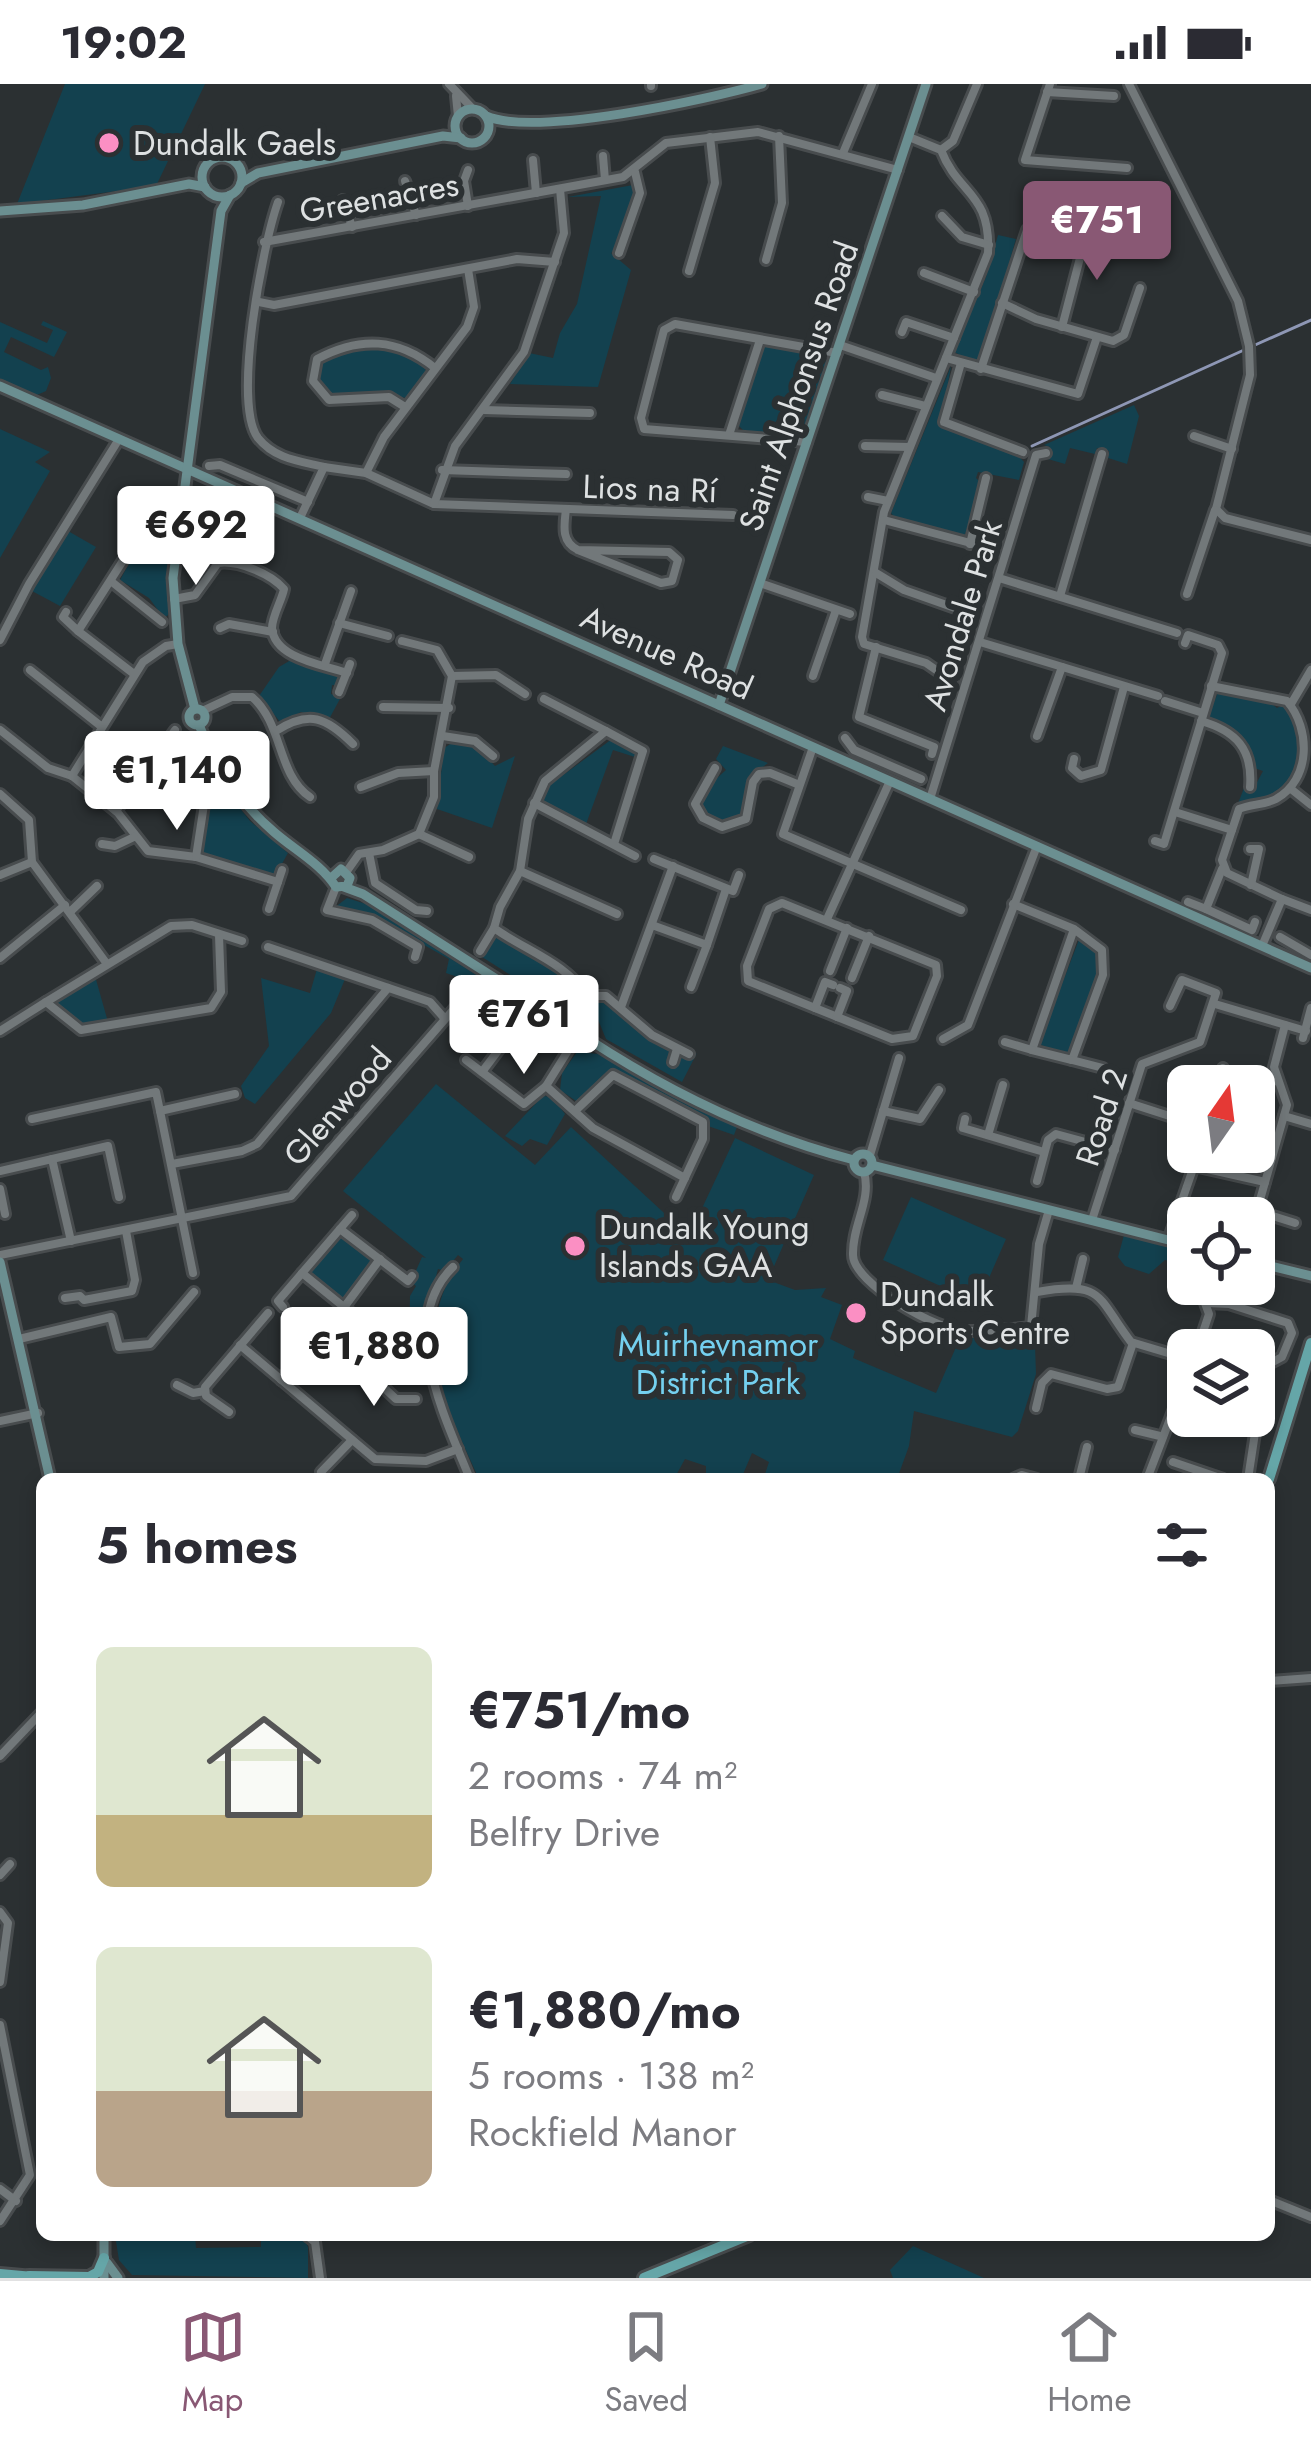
<!DOCTYPE html>
<meta charset="utf-8">
<style>
:root{--surface:#fff;--page:#f7f7f7;--text:#2b2b33;--muted:#7c7c81;--line:#e1e1e2;--accent:#895874}
body{margin:0;font-family:Jost,sans-serif;background:var(--page);color:var(--text);height:100vh;display:flex;flex-direction:column;font-size:45px;white-space:nowrap}
*{box-sizing:border-box;margin:0}
p{font-size:39px;color:var(--muted)}
.icon{flex:none;width:66px;height:66px;fill:none;stroke:currentColor;stroke-width:2;stroke-linecap:round;stroke-linejoin:round}
.map{position:relative;flex:1;overflow:hidden}
.sheet{position:absolute;left:36px;top:1389px;width:1239px;height:768px;display:flex;flex-direction:column;background:var(--surface);border-radius:18px;box-shadow:0 6px 18px #0003}
.sheet>*{flex:none}
.needle{width:78px;rotate:14deg}
.controls{position:absolute;left:1167px;top:981px;display:grid;gap:24px}
.controls a{display:grid;place-items:center;width:108px;height:108px;border-radius:18px;background:var(--surface);box-shadow:0 6px 18px #0003;font-size:60px}
.price{position:absolute;translate:-50% -102px;padding:0 27px;border-radius:12px;background:#fff;color:#222;font-size:39px;line-height:78px;filter:drop-shadow(0 3px 6px #0008)}
.price::after{content:'';position:absolute;left:50%;top:72px;width:36px;height:27px;margin-left:-18px;background:inherit;clip-path:polygon(0 0,100% 0,50% 100%)}
.price.on{background:var(--accent);color:#fff}
ul{padding:0;list-style:none}
li{display:flex;align-items:center;gap:36px;height:300px;padding:0 60px}
li span{display:grid;place-items:center;flex:none;width:336px;height:240px;border-radius:18px;color:#555}
li>.icon{margin-inline-start:auto}
span .icon{width:144px;height:144px;fill:#fffc;stroke-width:1}
li b{font-size:51px}
h2{display:flex;justify-content:space-between;align-items:center;height:144px;padding:0 60px;font-size:51px}
.status{display:flex;justify-content:space-between;align-items:center;height:84px;padding:0 60px;background:var(--surface);direction:ltr}
.status svg{height:33px;fill:currentColor}
.tab-bar{display:flex;justify-content:space-around;align-items:center;height:168px;border-top:3px solid var(--line);background:var(--surface);font-size:33px;color:var(--muted)}
.tab-bar a{display:grid;justify-items:center;gap:6px}
.tab-bar .on{color:var(--accent)}
.map>svg:first-child{display:block}
.green{fill:#13414f}
.lines{fill:none;stroke-linecap:round;stroke-linejoin:round}
.stream{stroke:#8e97b5;stroke-width:3}
.street-casing{stroke:#484c4e;stroke-width:14}
.secondary-casing{stroke:#484c4e;stroke-width:15}
.primary-casing{stroke:#484c4e;stroke-width:16}
.street{stroke:#72787a;stroke-width:8}
.secondary{stroke:#6b8f91;stroke-width:9}
.primary{stroke:#65a6a8;stroke-width:10}
.poi-dot{fill:#fb8fc3;stroke:#2b3032;stroke-width:4.5}
.labels{text-anchor:middle;stroke-width:12;stroke-linejoin:round;paint-order:stroke}
.poi-label{font-size:33px;fill:#dee1e2;stroke:#2b3032;text-anchor:start}
.street-label{font-size:33px;fill:#dee1e2;stroke:#2b3032}
.park-label{font-size:33px;fill:#74d0ef;stroke:#2b3032}
</style>
<div class="status"><b>19:02</b><svg viewBox="0 0 49 12"><path d="M0 12V9h3v3zM5 12V6h3v6zM10 12V3h3v9zM15 12V0h3v12zM26 1h20v11H26zM47 4h2v5h-2z"/></svg></div>
<div class="map">
<svg width="1311" height="2194" viewBox="0 0 1311 2194">
<rect width="100%" height="100%" fill="#2b3032"/>
<!-- green -->
<g class="green">
<path d="M65 0H205L156 102 17 120Z"/>
<path d="M633 101 636 108 621 162 611 169 631 186 598 303 510 300 529 269 553 274 560 249 577 220 601 112 568 113Z"/>
<path d="M998 151 1016 155 982 272 975 278 954 268 986 193Z"/>
<path d="M43 237 67 248 54 273 11 253 4 268 41 286 48 283 51 294 46 307 37 311 0 295V238L47 259 53 246 41 241Z"/>
<path d="M768 260 821 270 827 276 808 340 800 350 744 347 738 341 762 266Z"/>
<path d="M378 262 402 267 425 281 426 291 406 314C376 307 340 323 318 299 316 266 352 266 378 262Z"/>
<path d="M951 282 941 341 1013 366 1024 378 1019 396 978 388 976 394 981 399 964 454 897 436 891 429Z"/>
<path d="M1134 321 1139 332 1127 380 1108 374 1109 367 1097 364 1095 370 1070 364 1065 380 1048 375 1050 363 1044 361Z"/>
<path d="M0 345 50 368 35 378 50 387 0 474Z"/>
<path d="M68 447 96 463 60 522 32 507Z"/>
<path d="M146 449 172 452 168 531 164 534 149 514 120 496Z"/>
<path d="M291 576 343 592 339 602 332 601 331 610 341 613 328 637 301 628 281 639 259 612 279 583Z"/>
<path d="M1218 608 1267 616 1277 624 1285 620 1305 652C1296 710 1290 707 1237 722L1244 704H1254L1263 687 1254 684 1239 650 1208 634Z"/>
<path d="M612 655 637 666 638 674 613 666 585 743 544 721 542 714 547 703Z"/>
<path d="M457 656 473 659 495 682 515 672 492 744 437 725 444 664Z"/>
<path d="M723 662 768 679 749 693 741 731 730 739 705 729 701 721 707 703 726 686 716 675Z"/>
<path d="M215 692 250 737 288 769 275 792 202 768 208 715 220 704Z"/>
<path d="M347 814 366 820 525 922 524 931 501 914V908L446 889 449 875 381 837 334 824Z"/>
<path d="M496 850 556 883 583 920 562 924 479 871Z"/>
<path d="M1080 853 1099 866 1100 891 1071 966 1064 971 1039 960Z"/>
<path d="M317 885 345 895 331 929 255 1020 245 1014 241 1002 269 962 261 894 310 909Z"/>
<path d="M95 892 108 938 77 940 57 918Z"/>
<path d="M598 915 669 967 668 980 677 983 681 974 692 975 697 969 682 998 606 955 594 926Z"/>
<path d="M577 968 599 970 737 1043 734 1051 708 1042 613 988 603 991 579 1019 560 1006 562 989Z"/>
<path d="M436 1000 535 1081 571 1043 689 1152 735 1054 814 1091 768 1196 795 1206 826 1204 821 1213 842 1221 830 1255 855 1267 853 1274 936 1309 960 1254C989 1247 1014 1241 1035 1261L1036 1290 1018 1347 1012 1353 914 1327 909 1362 897 1395H777L765 1390 769 1378 752 1369 741 1395H706V1382L685 1375 674 1395H479C447 1325 407 1244 463 1175L458 1171 445 1187 438 1185 420 1250 409 1253 410 1212 416 1202 411 1198 422 1173 426 1174 343 1107Z"/>
<path d="M543 1012 552 1013 565 1030 547 1061 530 1055 522 1062 505 1052Z"/>
<path d="M911 1113 1006 1155 978 1219 883 1176Z"/>
<path d="M339 1151 373 1176 343 1215 309 1188Z"/>
<path d="M1124 1151 1187 1167 1183 1180 1165 1176 1149 1190 1125 1182 1118 1173Z"/>
<path d="M115 2151H195L196 2164 261 2163V2151H302L308 2163V2194L132 2191 119 2176Z"/>
<path d="M913 2162 984 2194H893L890 2186Z"/>
</g>
<g class="lines">
<!-- stream -->
<g class="stream">
<path d="M1255 261 1311 236"/>
<path d="M1032 362 1244 266"/>
</g>
<defs>
<g id="street">
<path d="M449 0 473 25"/>
<path d="M1050 0 1025 76 1127 84"/>
<path d="M1129 0 1238 217 1249 262 1250 291 1216 425 1225 434 1311 456"/>
<path d="M651 2V0"/>
<path d="M1047 8 1114 12"/>
<path d="M456 12 458 32"/>
<path d="M909 53 941 66C958 111 991 108 988 169L884 428 862 553 864 560 926 579 952 597"/>
<path d="M941 66 953 57 977 0"/>
<path d="M843 69 872 0"/>
<path d="M603 72 605 96"/>
<path d="M533 76 536 109"/>
<path d="M405 97 416 131"/>
<path d="M343 116 352 143"/>
<path d="M278 118C263 160 232 319 258 354 275 375 299 377 324 383L300 434"/>
<path d="M468 122 464 97 468 86"/>
<path d="M942 132 962 153 989 161"/>
<path d="M264 158 623 93 666 59 758 48 898 86"/>
<path d="M619 169 640 109 635 88"/>
<path d="M766 176 782 119 779 52"/>
<path d="M689 187 715 99 710 53"/>
<path d="M924 189 974 208"/>
<path d="M259 218 274 221 517 175 555 178"/>
<path d="M1002 219 1036 235 1113 257 1124 251 1140 204"/>
<path d="M1062 243 1086 151"/>
<path d="M902 248 906 238 954 254"/>
<path d="M840 261 936 294"/>
<path d="M946 274 1078 310 1097 253"/>
<path d="M961 279 944 338 1023 368"/>
<path d="M981 285 1027 146 1101 152 1147 166 1148 159"/>
<path d="M882 311 925 322"/>
<path d="M405 323 389 313 329 316 313 297 317 275C360 252 398 254 435 284"/>
<path d="M484 326 590 329"/>
<path d="M729 351 760 256"/>
<path d="M1194 352 1232 365"/>
<path d="M807 358 644 345 641 334 664 246 675 240 837 269"/>
<path d="M865 362 909 363"/>
<path d="M209 382 220 381 308 418"/>
<path d="M324 383 366 389 434 420 733 431"/>
<path d="M442 386 566 390"/>
<path d="M366 389 384 353 467 243 474 223 468 185"/>
<path d="M868 413 888 417"/>
<path d="M434 420 455 362 524 268 564 149 560 105"/>
<path d="M566 425C564 442 561 458 578 466L661 499 672 497 678 476 669 468 578 466"/>
<path d="M126 429 159 445"/>
<path d="M884 436 993 465"/>
<path d="M970 460 986 394"/>
<path d="M876 489 904 506 972 530"/>
<path d="M999 494 1177 549"/>
<path d="M112 498 162 538"/>
<path d="M760 499 850 530"/>
<path d="M1187 510 1215 426"/>
<path d="M1060 512 1102 370"/>
<path d="M174 515 195 511 218 479C238 476 271 490 284 505 282 516 272 532 272 544 274 575 325 581 347 589"/>
<path d="M66 528 63 533 78 547"/>
<path d="M339 539 388 552"/>
<path d="M220 544 229 540 273 548"/>
<path d="M0 556 29 500 119 355"/>
<path d="M980 558 1158 612"/>
<path d="M876 563 859 633 934 663 932 670"/>
<path d="M325 580 351 507"/>
<path d="M30 586 102 643"/>
<path d="M134 590 78 547 147 439"/>
<path d="M452 592 496 591 525 610"/>
<path d="M813 592 836 526"/>
<path d="M1211 602 1287 617C1311 645 1311 696 1276 715 1264 721 1251 720 1239 725L1222 776 1227 789 1282 815 1262 862"/>
<path d="M339 608 350 580"/>
<path d="M544 615 606 647 545 697 528 735 520 787 500 823 494 844C526 867 565 878 587 912L583 940"/>
<path d="M1165 617 1203 629"/>
<path d="M1291 620 1311 586"/>
<path d="M383 623 449 624"/>
<path d="M202 627 232 613H252C283 639 277 691 310 713"/>
<path d="M1201 637C1236 647 1253 665 1250 703"/>
<path d="M0 646 48 684 72 692"/>
<path d="M276 647C309 626 326 633 353 660"/>
<path d="M606 647 643 667 614 760"/>
<path d="M443 652 475 657 493 672"/>
<path d="M1037 652 1062 583"/>
<path d="M845 654 854 666 921 695"/>
<path d="M813 663 783 750 961 826"/>
<path d="M1074 675 1072 684 1081 692 1101 686 1124 603"/>
<path d="M715 684 695 720 703 734 722 743 746 735 753 698 759 690 770 689 797 700"/>
<path d="M72 692 118 729 148 767 196 773 278 798"/>
<path d="M72 692 143 578 166 562 178 560"/>
<path d="M361 703 398 689 434 687"/>
<path d="M1291 705 1311 721"/>
<path d="M0 710 29 736 32 778"/>
<path d="M930 715 1036 371 1046 369"/>
<path d="M534 719 635 772"/>
<path d="M116 727 175 646"/>
<path d="M1175 728 1232 746"/>
<path d="M419 750 469 773"/>
<path d="M1155 757 1164 760 1222 569 1218 561 1188 551 1185 559"/>
<path d="M102 760 115 762 134 753"/>
<path d="M1250 765H1259L1251 801"/>
<path d="M369 769 375 799 416 826 427 827"/>
<path d="M196 773 205 714 212 705"/>
<path d="M654 775 733 807 739 791"/>
<path d="M1222 785 1206 825 1252 846 1255 838"/>
<path d="M347 787 359 770 383 766 419 750 434 713V687L452 592 437 566 402 557"/>
<path d="M520 787 617 830"/>
<path d="M0 791 32 778 107 880"/>
<path d="M336 803 327 826 372 836 418 863 415 873"/>
<path d="M1282 815 1311 826"/>
<path d="M1188 818 1206 825"/>
<path d="M782 819 936 881 937 892 913 952 892 955 748 897 747 882 769 825Z"/>
<path d="M1013 820 1074 845 1102 866 1103 891 1072 976 1032 966 1074 845"/>
<path d="M269 825 282 786"/>
<path d="M71 827 97 802"/>
<path d="M827 835 890 697"/>
<path d="M652 841 707 861 726 805"/>
<path d="M1280 853 1311 871"/>
<path d="M268 863 430 918 445 935"/>
<path d="M480 867 494 844"/>
<path d="M0 874 65 821"/>
<path d="M830 887 847 844"/>
<path d="M852 894 869 852"/>
<path d="M691 903 707 861"/>
<path d="M587 912H606L652 951 689 970"/>
<path d="M46 918 171 842 192 841 242 857"/>
<path d="M1215 920 1306 947"/>
<path d="M621 923 673 782"/>
<path d="M815 924 825 898 833 901"/>
<path d="M837 933 847 907 840 904"/>
<path d="M0 947 46 918 81 946 211 924 221 908 219 851"/>
<path d="M1303 954 1311 924"/>
<path d="M943 955 968 941 1037 762"/>
<path d="M1005 958 1032 966"/>
<path d="M466 976 524 1020 546 1002 574 957"/>
<path d="M1072 976 1103 984"/>
<path d="M673 978 677 965"/>
<path d="M482 988 519 939 528 937 548 953"/>
<path d="M1221 993 1252 1002"/>
<path d="M546 1002 593 1044 685 1094"/>
<path d="M1218 1002 1223 984"/>
<path d="M1254 1002 1276 997"/>
<path d="M1129 1019 1188 1038"/>
<path d="M575 1027 613 991 703 1038V1055L676 1113"/>
<path d="M883 1027 920 1035 939 1006"/>
<path d="M1284 1032 1311 1040"/>
<path d="M32 1035 156 1008 160 1027"/>
<path d="M965 1035 963 1044 1044 1068"/>
<path d="M988 1051 1003 1001"/>
<path d="M870 1071 899 974"/>
<path d="M52 1075 71 1157"/>
<path d="M172 1080 242 1067 257 1060 388 904"/>
<path d="M0 1087 108 1062 119 1113"/>
<path d="M864 1088C872 1116 852 1141 853 1171 853 1199 939 1248 966 1247 981 1247 1017 1245 1031 1243L1039 1160 1049 1126"/>
<path d="M1037 1097 1048 1056 1056 1050 1115 1066"/>
<path d="M0 1105 5 1130"/>
<path d="M1257 1127 1295 1139"/>
<path d="M1092 1136 1142 980 1200 958 1216 909 1182 896 1170 922"/>
<path d="M1254 1137 1287 1021 1274 983 1285 941"/>
<path d="M340 1145 408 1197 412 1192"/>
<path d="M1171 1148 1194 1082 1265 1098"/>
<path d="M0 1171 291 1112 474 902"/>
<path d="M453 1183C396 1238 446 1335 470 1395"/>
<path d="M193 1189 160 1027 235 1010"/>
<path d="M302 1189 387 1258 429 1257"/>
<path d="M1076 1204 1083 1175"/>
<path d="M1037 1208C1105 1196 1097 1214 1131 1258L1188 1275"/>
<path d="M65 1214 80 1212 84 1216 132 1207 135 1196 126 1147"/>
<path d="M1207 1219 1229 1220 1288 1239 1292 1249 1282 1273 1254 1288"/>
<path d="M345 1222 380 1175"/>
<path d="M283 1223 278 1217 352 1131"/>
<path d="M19 1255 111 1233 119 1263 150 1260 194 1208"/>
<path d="M240 1261 375 1375 426 1377 458 1365"/>
<path d="M291 1261 315 1280"/>
<path d="M1197 1266 1209 1230 1198 1200"/>
<path d="M354 1276 396 1315H416"/>
<path d="M366 1289 391 1259"/>
<path d="M281 1296 302 1270"/>
<path d="M177 1301 193 1309 205 1307"/>
<path d="M1036 1324 1042 1299 1051 1290 1107 1305 1118 1303 1133 1259"/>
<path d="M1175 1325 1188 1328"/>
<path d="M229 1328 206 1312 205 1303 268 1229"/>
<path d="M1203 1332 1249 1343 1255 1349 1248 1395"/>
<path d="M0 1337 38 1329"/>
<path d="M1135 1346 1160 1352"/>
<path d="M1173 1378 1223 1395"/>
<path d="M321 1388 352 1356"/>
<path d="M1013 1395 1022 1391 1037 1395"/>
<path d="M1079 1395 1087 1363"/>
<path d="M1147 1395 1188 1288"/>
<path d="M1269 1597 1311 1594"/>
<path d="M0 1672 42 1628"/>
<path d="M0 1791 10 1780"/>
<path d="M0 1828 8 1839 0 1898"/>
<path d="M0 1941 30 2091 0 2137"/>
<path d="M0 2105 16 2117"/>
<path d="M1269 2116 1311 2133"/>
<path d="M306 2151 315 2158 320 2194"/>
</g>
<g id="secondary">
<circle cx="472" cy="42" r="17"/>
<path d="M486 32C535 53 706 16 762 0"/>
<circle cx="222" cy="93" r="20"/>
<path d="M241 99 258 89 443 52 461 54"/>
<path d="M0 127 83 121 189 100 205 103"/>
<path d="M0 302 1311 884"/>
<path d="M719 621 926 0"/>
<path d="M195 625 178 560 173 494 221 127 230 111"/>
<circle cx="197" cy="633" r="8"/>
<path d="M199 641C216 682 240 719 274 748 296 767 321 780 336 803L347 802 350 794 341 785 331 794"/>
<path d="M344 803 363 810 572 943"/>
<circle cx="580" cy="949" r="10"/>
<path d="M588 955C669 1008 760 1052 854 1076"/>
<circle cx="863" cy="1079" r="9"/>
<path d="M872 1081 1188 1161"/>
<path d="M0 1178 50 1395"/>
<path d="M1254 1178 1311 1192"/>
<path d="M107 2179 118 2194"/>
<path d="M104 2194V2151"/>
</g>
<g id="primary">
<path d="M1269 1395 1311 1259"/>
<path d="M0 2190 33 2193"/>
<path d="M29 2192 89 2193 98 2188 104 2174"/>
<path d="M644 2194 749 2151"/>
</g>
</defs>
<!-- street casing -->
<use href="#street" class="street-casing"/>
<!-- secondary casing -->
<use href="#secondary" class="secondary-casing"/>
<!-- primary casing -->
<use href="#primary" class="primary-casing"/>
<!-- street -->
<use href="#street" class="street"/>
<!-- secondary -->
<use href="#secondary" class="secondary"/>
<!-- primary -->
<use href="#primary" class="primary"/>
</g>
<!-- markers -->
<g class="poi-dot">
<circle cx="109" cy="59" r="12"/>
<circle cx="575" cy="1162" r="12"/>
<circle cx="856" cy="1229" r="12"/>
</g>
<g class="labels">
<!-- poi labels -->
<g class="poi-label">
<text x="133" y="71">Dundalk Gaels</text>
<text x="599" y="1155">Dundalk Young<tspan x="599" dy="38">Islands GAA</tspan></text>
<text x="880" y="1222">Dundalk<tspan x="880" dy="38">Sports Centre</tspan></text>
</g>
<!-- street labels -->
<g class="street-label">
<text transform="translate(379 113) rotate(-10)" y="12">Greenacres</text>
<text transform="translate(798 302) rotate(-71)" y="12">Saint Alphonsus Road</text>
<text transform="translate(650 404) rotate(2)" y="12">Lios na Rí</text>
<text transform="translate(962 531) rotate(-73)" y="12">Avondale Park</text>
<text transform="translate(667 568) rotate(24)" y="12">Avenue Road</text>
<text transform="translate(337 1022) rotate(-49)" y="12">Glenwood</text>
<text transform="translate(1101 1033) rotate(-72)" y="12">Road 2</text>
</g>
<!-- park labels -->
<g class="park-label">
<text x="718" y="1272">Muirhevnamor<tspan x="718" dy="38">District Park</tspan></text>
</g>
</g>
</svg>
<div class="controls">
<a><svg class="needle" viewBox="-14 -14 28 28"><path d="M0-13l5 13h-10z" fill="#e53935"/><path d="M0 13l5-13h-10z" fill="#7c7c81"/></svg></a>
<a><svg class="icon" aria-label="locate" viewBox="0 0 24 24"><circle cx="12" cy="12" r="6"/><path d="M12 2v4M12 18v4M2 12h4M18 12h4"/></svg></a>
<a><svg class="icon" aria-label="layers" viewBox="0 0 24 24"><path d="M12 4l9 5-9 5-9-5zM3 14l9 5 9-5"/></svg></a>
</div>
<b class="price on" style="left:1097px;top:199px">€751</b>
<b class="price" style="left:196px;top:504px">€692</b>
<b class="price" style="left:177px;top:749px">€1,140</b>
<b class="price" style="left:524px;top:993px">€761</b>
<b class="price" style="left:374px;top:1325px">€1,880</b>
<section class="sheet">
<h2>5 homes<svg class="icon" aria-label="filters" viewBox="0 0 24 24"><path d="M4 7h16M4 17h16"/><circle cx="9" cy="7" r="2"/><circle cx="15" cy="17" r="2"/></svg></h2>
<ul>
<li><span style="background:linear-gradient(#dfe7d0 70%,#c2b280 0)"><svg class="icon" aria-label="home" viewBox="0 0 24 24"><path d="M3 11l9-7 9 7M6 9v11h12V9"/></svg></span><div><b>€751/mo</b><p>2 rooms · 74 m²</p><p>Belfry Drive</p></div></li>
<li><span style="background:linear-gradient(#dfe7d0 60%,#b9a48a 0)"><svg class="icon" aria-label="home" viewBox="0 0 24 24"><path d="M3 11l9-7 9 7M6 9v11h12V9"/></svg></span><div><b>€1,880/mo</b><p>5 rooms · 138 m²</p><p>Rockfield Manor</p></div></li>
</ul>
</section>
</div>
<nav class="tab-bar">
<a class="on"><svg class="icon" aria-label="map" viewBox="0 0 24 24"><path d="M3 6l6-2 6 2 6-2v14l-6 2-6-2-6 2zM9 4v14M15 6v14"/></svg>Map</a>
<a><svg class="icon" aria-label="saved" viewBox="0 0 24 24"><path d="M7 4h10v16l-5-4-5 4z"/></svg>Saved</a>
<a><svg class="icon" aria-label="home" viewBox="0 0 24 24"><path d="M3 11l9-7 9 7M6 9v11h12V9"/></svg>Home</a>
</nav>
